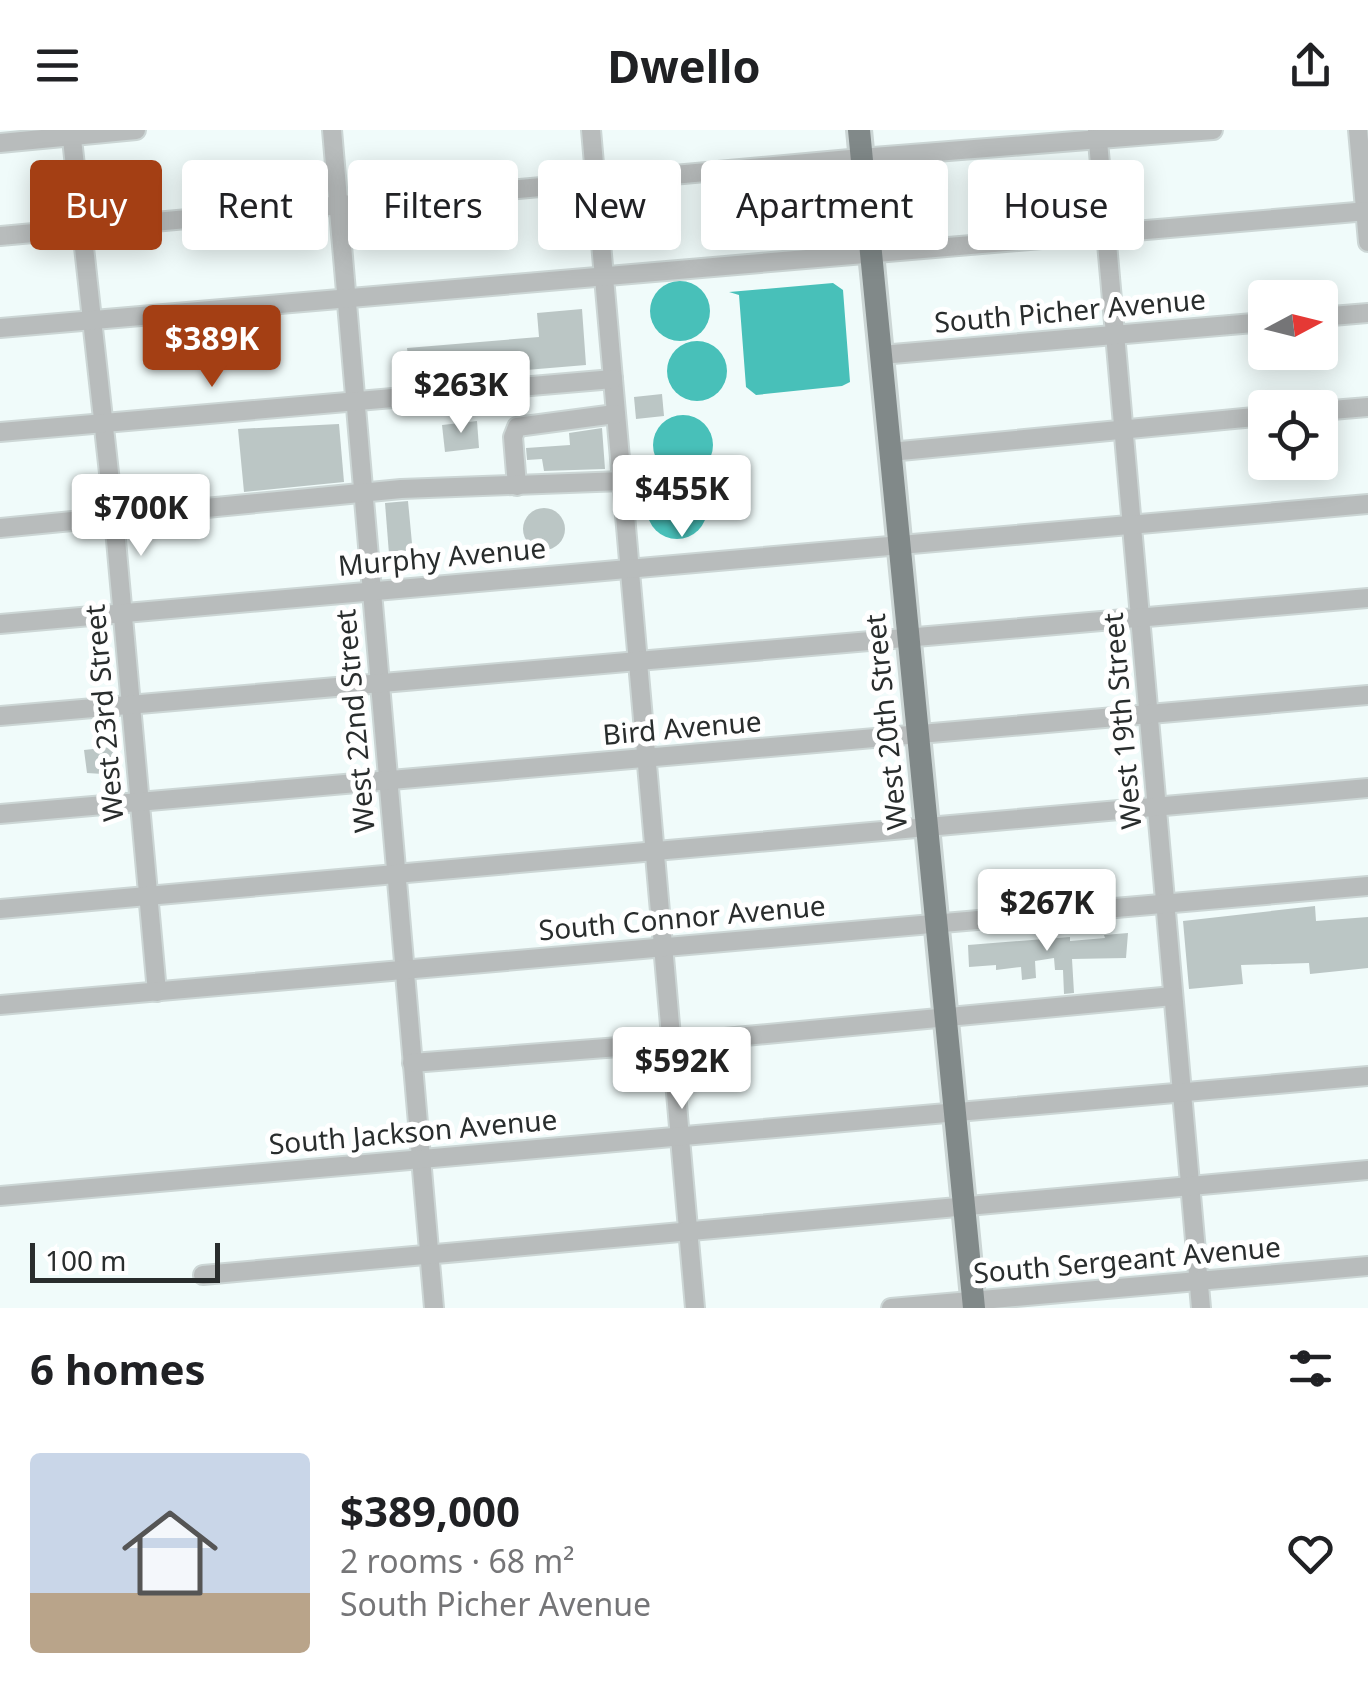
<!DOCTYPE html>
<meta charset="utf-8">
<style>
:root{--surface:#fff;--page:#f2f2f2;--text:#202124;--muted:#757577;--accent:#a43f14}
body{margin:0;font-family:"Noto Sans",sans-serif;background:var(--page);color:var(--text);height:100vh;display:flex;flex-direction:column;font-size:38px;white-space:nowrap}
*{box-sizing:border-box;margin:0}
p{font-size:32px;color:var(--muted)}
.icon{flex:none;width:55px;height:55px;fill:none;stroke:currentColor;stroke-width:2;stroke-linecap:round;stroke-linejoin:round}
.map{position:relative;height:1178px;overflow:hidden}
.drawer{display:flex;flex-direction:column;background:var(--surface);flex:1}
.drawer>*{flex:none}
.top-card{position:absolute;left:30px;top:30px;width:1310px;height:90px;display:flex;gap:20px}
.needle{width:65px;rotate:83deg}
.buttons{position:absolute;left:1248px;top:150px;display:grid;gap:20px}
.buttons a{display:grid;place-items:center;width:90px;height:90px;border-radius:10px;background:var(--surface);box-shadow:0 5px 25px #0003;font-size:50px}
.scale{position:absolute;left:30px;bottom:25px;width:190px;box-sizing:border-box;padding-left:10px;border:5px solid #292d2d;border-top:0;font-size:28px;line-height:35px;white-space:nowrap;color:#292d2d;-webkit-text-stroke:8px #fff;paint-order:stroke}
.price{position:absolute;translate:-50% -85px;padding:0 22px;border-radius:10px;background:#fff;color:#222;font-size:32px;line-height:65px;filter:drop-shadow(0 2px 5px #0008)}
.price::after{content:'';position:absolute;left:50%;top:60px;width:30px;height:22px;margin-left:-15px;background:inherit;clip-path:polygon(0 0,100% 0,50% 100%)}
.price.current{background:var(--accent);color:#fff}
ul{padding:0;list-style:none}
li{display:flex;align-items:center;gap:30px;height:250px;padding:0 30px}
li span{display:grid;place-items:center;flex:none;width:280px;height:200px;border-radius:10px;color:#555}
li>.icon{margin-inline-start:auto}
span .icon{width:120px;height:120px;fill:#fffc;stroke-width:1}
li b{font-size:42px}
h2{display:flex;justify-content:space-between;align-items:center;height:120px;padding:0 30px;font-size:42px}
.tag{padding:0 35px;border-radius:10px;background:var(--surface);box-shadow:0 5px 25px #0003;font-size:35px;line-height:90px}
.tag.current{background:var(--accent);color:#fff}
header{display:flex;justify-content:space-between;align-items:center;height:130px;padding:0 30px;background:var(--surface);font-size:45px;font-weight:700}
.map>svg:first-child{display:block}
.water{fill:#48c0b9}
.building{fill:#bbc6c5}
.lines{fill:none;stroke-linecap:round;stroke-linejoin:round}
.minor-casing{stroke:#ccd6d5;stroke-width:22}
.major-casing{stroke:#ccd6d5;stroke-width:28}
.minor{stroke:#b8bcbc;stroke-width:18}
.major{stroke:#818989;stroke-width:22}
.labels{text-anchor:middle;stroke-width:10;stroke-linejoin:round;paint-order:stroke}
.street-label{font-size:28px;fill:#292d2d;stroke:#fff}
</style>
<header><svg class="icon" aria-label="menu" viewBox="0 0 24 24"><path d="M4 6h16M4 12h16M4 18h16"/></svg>Dwello<svg class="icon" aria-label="share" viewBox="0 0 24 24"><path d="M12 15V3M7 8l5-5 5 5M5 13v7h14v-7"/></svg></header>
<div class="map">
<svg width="1368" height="1178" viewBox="0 0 1368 1178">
<rect width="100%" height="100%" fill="#f0fbfa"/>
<!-- water -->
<g class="water">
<circle cx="680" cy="181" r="30"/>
<path d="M833 153 843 160 850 252 842 256 756 265 746 257 739 165 729 162Z"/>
<circle cx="697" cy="241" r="30"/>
<circle cx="683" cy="315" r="30"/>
<circle cx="677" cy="379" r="30"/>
</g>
<!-- building -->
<g class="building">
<path d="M582 179 586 235 491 243V240L478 241V237L410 243 407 218 539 207 537 183Z"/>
<path d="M662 264 664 286 636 289 634 267Z"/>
<path d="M477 291 479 318 445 322 442 295Z"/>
<path d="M339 294 344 352 244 362 238 299Z"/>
<path d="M602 298 605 339 544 341 542 329 527 330 526 318 570 315 569 303Z"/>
<path d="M408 371 414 435 390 437 385 373Z"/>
<circle cx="544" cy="399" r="21"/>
<path d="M112 617 114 631 102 632 103 644 87 643 84 620Z"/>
<path d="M1315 776 1316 791 1368 787V838L1310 844 1309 833 1241 835 1243 854 1189 859 1183 791Z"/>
<path d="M1128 803 1126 828 1072 829 1074 863 1064 864 1063 840H1055L1054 828 1035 831 1036 848 1022 850 1021 837 996 840V835L969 837 968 815 1070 807V811L1105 808 1104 805Z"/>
</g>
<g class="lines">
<defs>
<g id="minor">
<path d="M71 0 114 388 157 862"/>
<path d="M332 0 434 1178"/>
<path d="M591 0 695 1178"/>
<path d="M1097 0 1201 1178"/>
<path d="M1358 0 1368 112"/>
<path d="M0 13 136 0"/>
<path d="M0 106 861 28 1213 0"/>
<path d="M1320 187 1368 183"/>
<path d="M0 198 1368 81"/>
<path d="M881 225 1265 192"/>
<path d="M1320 281 1368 277"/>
<path d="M0 302 613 249"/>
<path d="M890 322 1265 286"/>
<path d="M517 356 513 307 517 297 615 284"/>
<path d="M0 398 401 359 623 351"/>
<path d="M0 494 1368 374"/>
<path d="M0 586 1368 468"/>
<path d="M0 684 1368 565"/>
<path d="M0 779 1368 658"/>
<path d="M0 875 1368 756"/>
<path d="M412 933 671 913 1173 866"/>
<path d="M0 1066 1368 946"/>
<path d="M203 1145 1368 1040"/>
<path d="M891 1178 1368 1136"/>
</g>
<path id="major" d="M859 0 974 1178"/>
</defs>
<!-- minor casing -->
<use href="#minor" class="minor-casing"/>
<!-- major casing -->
<use href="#major" class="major-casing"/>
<!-- minor -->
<use href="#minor" class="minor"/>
<!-- major -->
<use href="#major" class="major"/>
</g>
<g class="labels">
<!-- street labels -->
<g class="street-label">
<text transform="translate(1070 181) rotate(-5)" y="10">South Picher Avenue</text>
<text transform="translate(442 427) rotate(-5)" y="10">Murphy Avenue</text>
<text transform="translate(104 583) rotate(-95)" y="10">West 23rd Street</text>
<text transform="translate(355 591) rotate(-95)" y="10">West 22nd Street</text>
<text transform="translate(1122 591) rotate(-95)" y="10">West 19th Street</text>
<text transform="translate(886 592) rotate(-96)" y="10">West 20th Street</text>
<text transform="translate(682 598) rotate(-5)" y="10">Bird Avenue</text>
<text transform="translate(682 788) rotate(-5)" y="10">South Connor Avenue</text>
<text transform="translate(413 1002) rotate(-5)" y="10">South Jackson Avenue</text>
<text transform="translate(1127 1130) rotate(-5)" y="10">South Sergeant Avenue</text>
</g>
</g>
</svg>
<div class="buttons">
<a><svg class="needle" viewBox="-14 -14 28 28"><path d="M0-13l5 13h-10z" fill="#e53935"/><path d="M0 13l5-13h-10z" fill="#757577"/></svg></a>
<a><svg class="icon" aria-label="locate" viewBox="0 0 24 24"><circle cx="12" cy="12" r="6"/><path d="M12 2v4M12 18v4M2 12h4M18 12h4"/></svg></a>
</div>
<div class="scale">100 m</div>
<b class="price current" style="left:212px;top:260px">$389K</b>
<b class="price" style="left:461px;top:306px">$263K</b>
<b class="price" style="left:682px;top:410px">$455K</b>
<b class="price" style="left:141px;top:429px">$700K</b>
<b class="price" style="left:1047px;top:824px">$267K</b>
<b class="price" style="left:682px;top:982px">$592K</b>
<div class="top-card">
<a class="tag current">Buy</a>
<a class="tag">Rent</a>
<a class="tag">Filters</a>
<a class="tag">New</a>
<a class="tag">Apartment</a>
<a class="tag">House</a>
</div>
</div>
<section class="drawer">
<h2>6 homes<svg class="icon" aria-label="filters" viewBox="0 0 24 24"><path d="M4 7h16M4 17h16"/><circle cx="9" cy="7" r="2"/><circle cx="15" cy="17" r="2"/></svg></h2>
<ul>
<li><span style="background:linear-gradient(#c9d6e8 70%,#b9a48a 0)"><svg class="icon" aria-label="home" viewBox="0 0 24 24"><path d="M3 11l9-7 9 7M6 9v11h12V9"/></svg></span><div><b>$389,000</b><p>2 rooms · 68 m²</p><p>South Picher Avenue</p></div><svg class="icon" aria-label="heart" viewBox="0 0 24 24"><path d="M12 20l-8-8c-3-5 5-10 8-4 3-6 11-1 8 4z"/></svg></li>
</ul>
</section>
